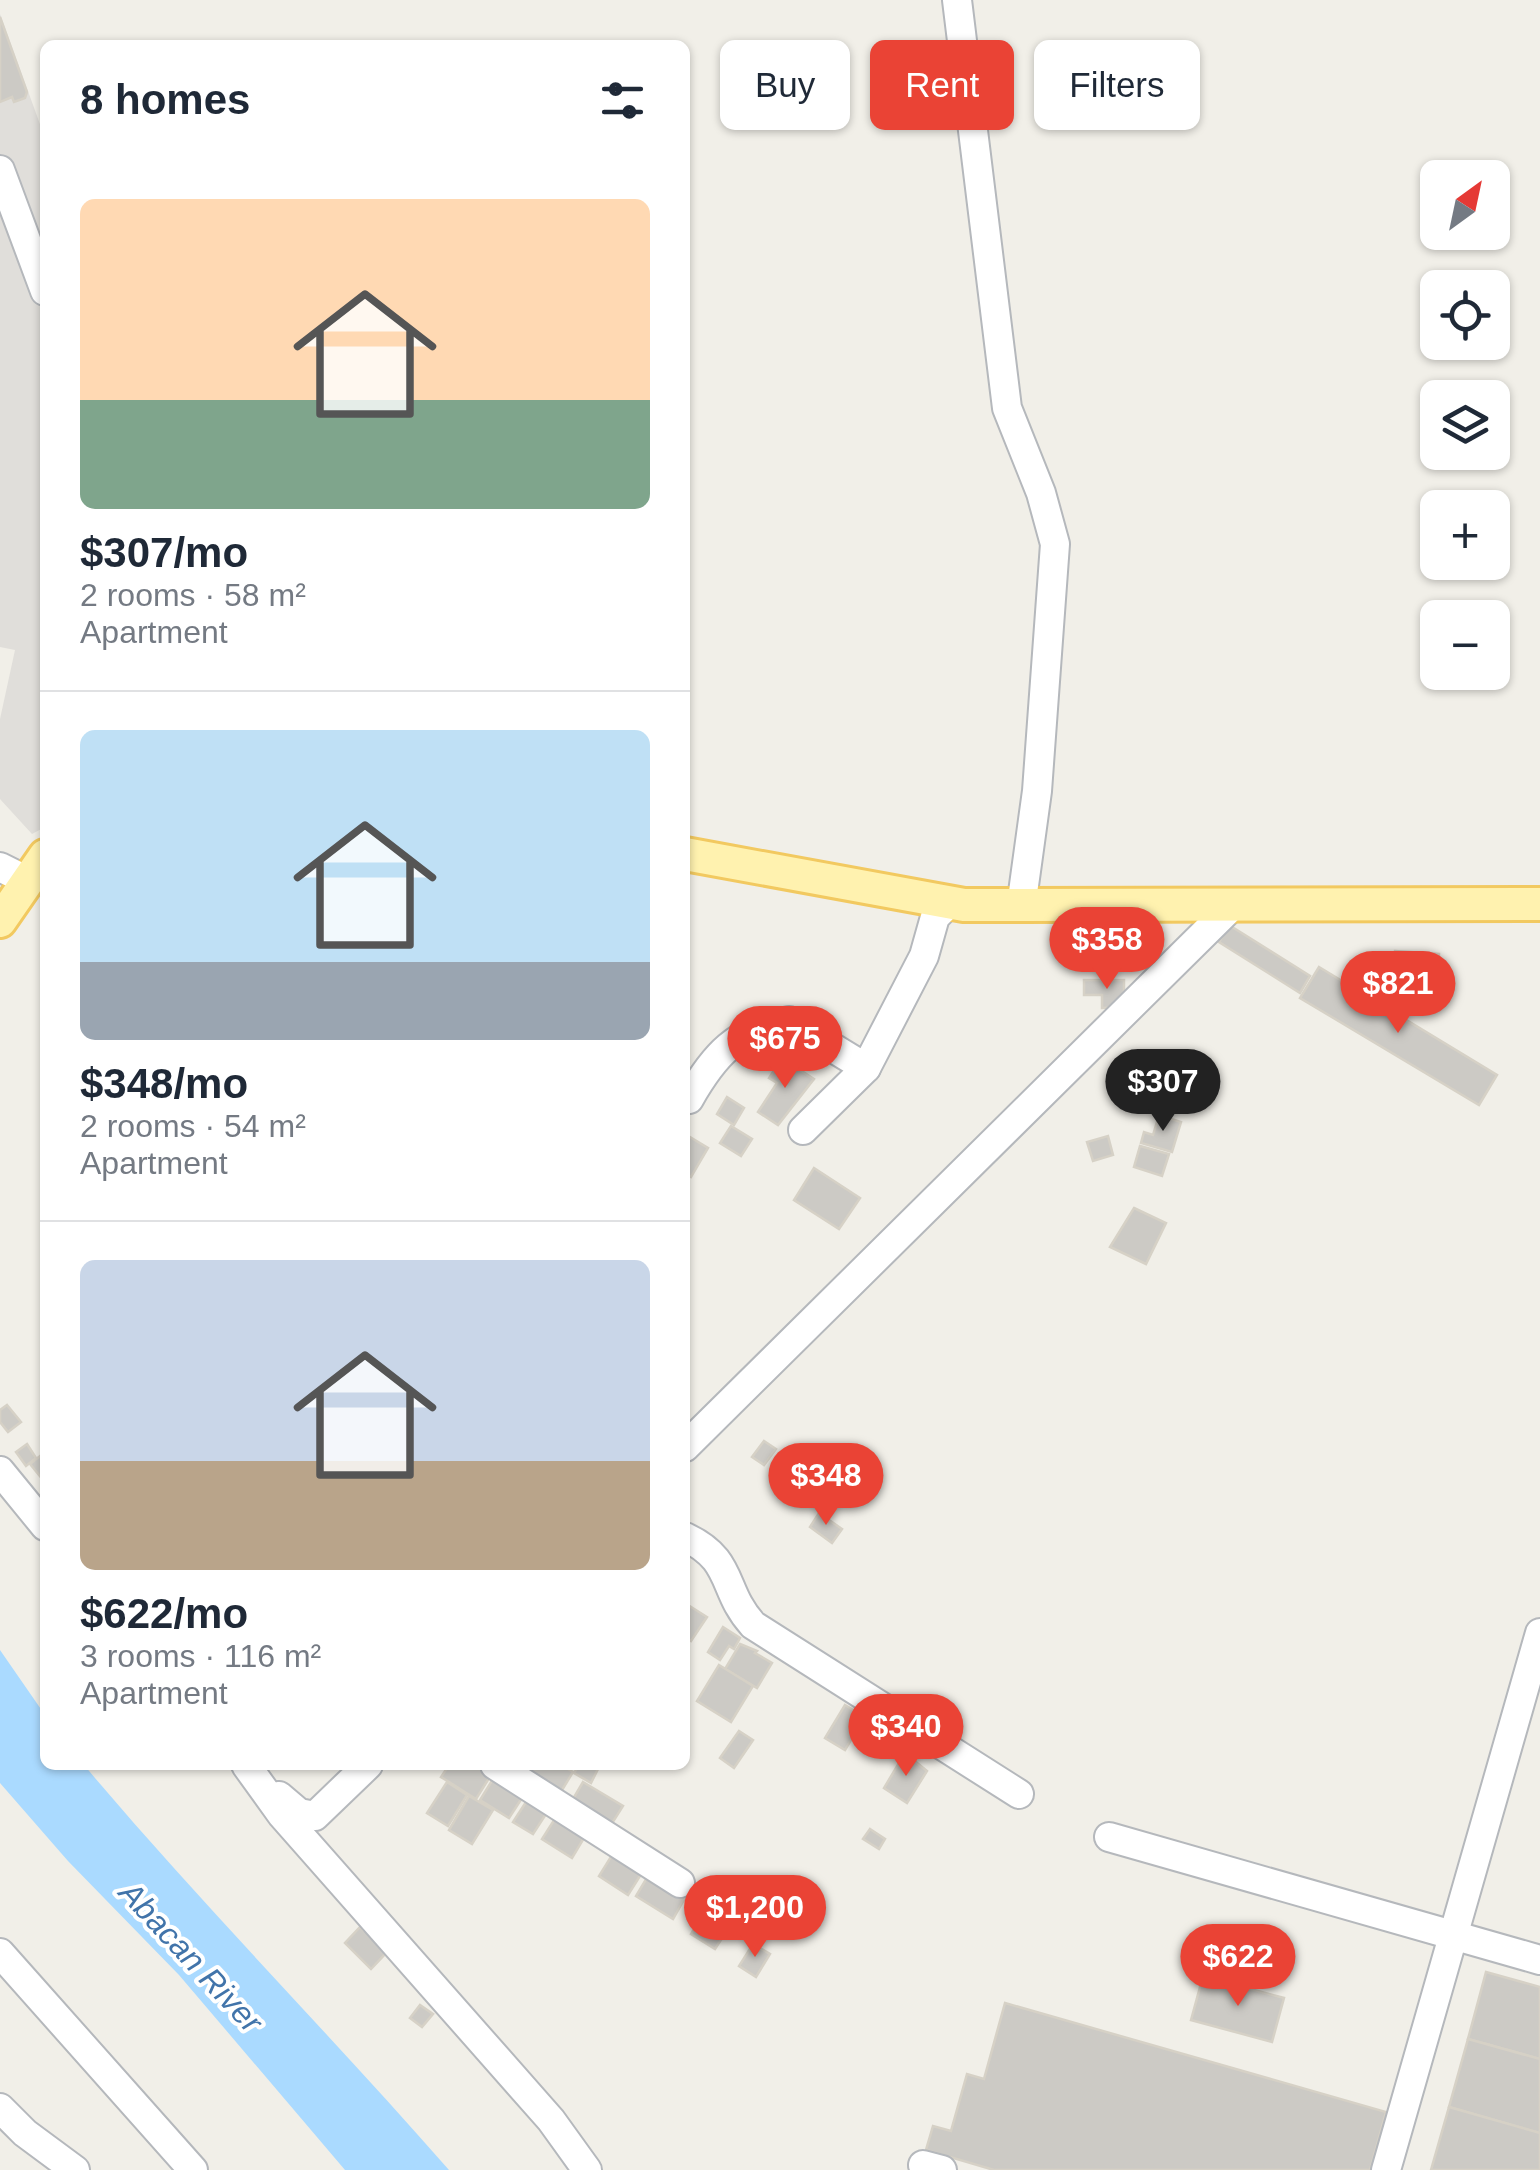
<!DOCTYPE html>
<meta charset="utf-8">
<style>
:root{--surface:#fff;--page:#f2f2f3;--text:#1f2937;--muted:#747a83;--line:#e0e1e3;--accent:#ea4335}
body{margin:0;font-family:Helvetica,sans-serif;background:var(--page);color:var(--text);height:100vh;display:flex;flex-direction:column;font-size:38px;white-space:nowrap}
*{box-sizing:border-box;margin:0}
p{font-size:32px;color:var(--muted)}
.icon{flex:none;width:55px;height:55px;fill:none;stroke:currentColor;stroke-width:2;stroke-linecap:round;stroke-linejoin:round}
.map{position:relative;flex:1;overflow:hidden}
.panel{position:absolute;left:40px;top:40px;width:650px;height:1730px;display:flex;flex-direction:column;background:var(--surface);border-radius:15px;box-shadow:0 2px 8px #0004}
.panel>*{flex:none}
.guide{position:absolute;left:720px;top:40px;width:670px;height:90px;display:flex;gap:20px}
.needle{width:65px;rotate:33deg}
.tools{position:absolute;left:1420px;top:160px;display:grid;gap:20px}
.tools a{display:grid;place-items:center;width:90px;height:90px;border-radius:15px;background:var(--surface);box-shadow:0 2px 8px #0004;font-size:50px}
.price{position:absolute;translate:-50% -85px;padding:0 22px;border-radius:35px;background:var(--accent);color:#fff;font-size:32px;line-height:65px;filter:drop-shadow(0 2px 5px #0008)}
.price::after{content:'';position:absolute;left:50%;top:60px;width:30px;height:22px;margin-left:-15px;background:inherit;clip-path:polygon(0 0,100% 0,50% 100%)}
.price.selected{background:#222;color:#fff}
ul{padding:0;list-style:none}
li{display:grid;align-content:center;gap:20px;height:530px;padding:0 40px}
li+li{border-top:2px solid var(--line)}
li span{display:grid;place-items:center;height:310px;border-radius:15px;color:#555}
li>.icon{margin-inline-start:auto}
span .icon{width:180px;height:180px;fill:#fffc;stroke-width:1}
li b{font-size:42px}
h2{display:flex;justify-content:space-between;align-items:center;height:120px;padding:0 40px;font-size:42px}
.tag{padding:0 35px;border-radius:15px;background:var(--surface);box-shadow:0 2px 8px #0004;font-size:35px;line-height:90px}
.tag.selected{background:var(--accent);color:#fff}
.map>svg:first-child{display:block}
.industrial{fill:#e0deda}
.water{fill:#aadaff}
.building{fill:#cccac5;stroke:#d6d1c6;stroke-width:2.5}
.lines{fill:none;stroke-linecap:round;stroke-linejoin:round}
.minor-casing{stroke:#b5b8bc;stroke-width:32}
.major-casing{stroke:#f2c960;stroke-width:38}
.minor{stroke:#fff;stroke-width:28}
.major{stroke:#fff2af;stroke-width:32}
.labels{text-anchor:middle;stroke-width:8;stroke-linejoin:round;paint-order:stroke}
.water-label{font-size:32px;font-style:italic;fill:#4174aa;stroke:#fff}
</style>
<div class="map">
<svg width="1540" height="2170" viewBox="0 0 1540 2170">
<rect width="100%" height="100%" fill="#f1efe8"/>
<!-- industrial -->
<path class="industrial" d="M0 14 45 138V827L32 834 0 799V719L15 650 0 647Z"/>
<!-- water -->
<path class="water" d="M0 1650 45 1715V1765H84C201 1904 329 2033 449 2170H345L179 1975 68 1861 0 1783Z"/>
<!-- building -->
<g class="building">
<path d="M0 17 27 92 25 98 14 102 12 97 0 102Z"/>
<path d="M1229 925 1310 976 1300 993 1219 942Z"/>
<path d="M1083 934 1132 935V957L1082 956Z"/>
<path d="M1395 951 1439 954 1436 1000 1391 997Z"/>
<path d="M1319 967 1497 1075 1479 1105 1300 998Z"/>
<path d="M1084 980H1124V1007L1102 1008V995H1084Z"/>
<path d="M782 1058 814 1079 778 1125 758 1112 777 1083 769 1078Z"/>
<path d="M1124 1071 1142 1075 1136 1099 1119 1095Z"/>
<path d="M1162 1081 1182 1090 1172 1115 1152 1106Z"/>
<path d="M727 1097 744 1108 734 1125 717 1114Z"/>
<path d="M1159 1115 1181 1122 1172 1152 1141 1143 1144 1132 1153 1135Z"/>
<path d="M731 1126 752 1139 741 1156 720 1143Z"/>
<path d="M685 1134 708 1148 691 1177 685 1173Z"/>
<path d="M1108 1136 1113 1155 1093 1161 1087 1142Z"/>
<path d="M1140 1146 1169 1154 1162 1176 1134 1167Z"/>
<path d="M814 1168 860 1198 839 1229 794 1200Z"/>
<path d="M1134 1208 1166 1223 1146 1264 1110 1247Z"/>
<path d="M7 1405 21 1422 8 1432 0 1422V1410Z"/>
<path d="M764 1441 776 1449 764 1465 752 1457Z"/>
<path d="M27 1444 36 1458 26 1466 16 1452Z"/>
<path d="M45 1452V1478L43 1480 30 1464Z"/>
<path d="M819 1513 842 1529 832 1543 810 1527Z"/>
<path d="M688 1605 707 1617 691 1641 685 1637Z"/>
<path d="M723 1627 740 1638 734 1649 729 1646 720 1660 708 1652Z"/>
<path d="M740 1644 757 1651 755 1653 772 1663 757 1688 725 1669Z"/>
<path d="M719 1665 753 1686 731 1722 697 1701Z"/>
<path d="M845 1705 865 1717 845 1750 825 1738Z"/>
<path d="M739 1731 753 1740 734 1768 720 1758Z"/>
<path d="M905 1753 927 1771 907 1803 884 1788Z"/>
<path d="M449 1765H476L491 1775 476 1799 441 1777Z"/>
<path d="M522 1765H561L573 1772 559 1795 518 1771Z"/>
<path d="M579 1765H600L591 1783 574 1773Z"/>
<path d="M493 1779 522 1798 509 1818 480 1800Z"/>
<path d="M447 1782 467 1795 448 1826 427 1813Z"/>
<path d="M583 1782 623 1806 609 1828 570 1804Z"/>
<path d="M469 1796 493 1810 472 1844 449 1830Z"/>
<path d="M528 1799 548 1811 533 1834 513 1822Z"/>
<path d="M558 1814 587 1833 572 1858 542 1839Z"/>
<path d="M870 1829 885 1839 879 1849 863 1839Z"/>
<path d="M614 1852 643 1871 628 1895 599 1876Z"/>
<path d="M648 1876 685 1898 673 1919 636 1896Z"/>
<path d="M703 1914 730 1926 715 1949 691 1934Z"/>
<path d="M360 1927 387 1952 371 1969 345 1943Z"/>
<path d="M753 1944 770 1954 756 1977 739 1966Z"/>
<path d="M1486 1972 1540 1987V2059L1468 2039Z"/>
<path d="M1203 1976 1284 1998 1272 2042 1191 2020Z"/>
<path d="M1005 2003 1386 2112 1370 2170H994L926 2150 933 2126 951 2131 967 2074 984 2079Z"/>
<path d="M420 2005 433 2014 422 2027 410 2018Z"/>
<path d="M1468 2039 1540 2059V2133L1449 2107Z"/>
<path d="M1449 2107 1540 2133V2170H1431Z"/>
</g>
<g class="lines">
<defs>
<g id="minor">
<path d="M957 0 1007 408 1041 493 1055 544 1037 791 1021 907"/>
<path d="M0 170 45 291"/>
<path d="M0 867 28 881"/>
<path d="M689 1099C714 1055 736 1030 789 1021L866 1068 924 956 935 917 950 902"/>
<path d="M803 1130 866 1068"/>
<path d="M685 1447 1232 906"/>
<path d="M0 1471 45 1526"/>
<path d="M685 1537C735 1560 721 1590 753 1625L1019 1794"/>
<path d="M246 1765 282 1815 551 2120 587 2170"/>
<path d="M495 1765 680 1883"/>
<path d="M279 1796 299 1813 315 1816 368 1765"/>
<path d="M1109 1837 1540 1960"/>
<path d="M0 1953 193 2170"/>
<path d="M0 2108 25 2133 75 2170"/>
<path d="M923 2165 942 2170"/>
<path d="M1386 2170 1540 1633"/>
</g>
<g id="major">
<path d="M685 854 964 905 1540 904"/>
<path d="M0 921 45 856"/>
</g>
</defs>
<!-- minor casing -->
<use href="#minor" class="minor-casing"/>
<!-- major casing -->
<use href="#major" class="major-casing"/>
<!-- minor -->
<use href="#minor" class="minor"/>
<!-- major -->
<use href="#major" class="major"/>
</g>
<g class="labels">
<!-- water labels -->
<g class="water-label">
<text transform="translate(191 1957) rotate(47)" y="11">Abacan River</text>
</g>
</g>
</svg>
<div class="tools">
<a><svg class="needle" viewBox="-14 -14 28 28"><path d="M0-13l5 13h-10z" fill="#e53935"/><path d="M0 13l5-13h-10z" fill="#747a83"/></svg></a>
<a><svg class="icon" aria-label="locate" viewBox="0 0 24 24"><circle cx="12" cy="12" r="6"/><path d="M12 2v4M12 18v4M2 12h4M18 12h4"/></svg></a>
<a><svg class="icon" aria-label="layers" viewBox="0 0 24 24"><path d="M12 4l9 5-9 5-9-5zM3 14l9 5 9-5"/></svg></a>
<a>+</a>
<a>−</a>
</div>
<b class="price" style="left:1107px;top:992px">$358</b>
<b class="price" style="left:1398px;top:1036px">$821</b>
<b class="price" style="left:785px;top:1091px">$675</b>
<b class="price selected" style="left:1163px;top:1134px">$307</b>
<b class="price" style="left:826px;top:1528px">$348</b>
<b class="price" style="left:906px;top:1779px">$340</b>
<b class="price" style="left:755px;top:1960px">$1,200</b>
<b class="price" style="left:1238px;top:2009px">$622</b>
<div class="guide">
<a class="tag">Buy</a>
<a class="tag selected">Rent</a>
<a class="tag">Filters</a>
</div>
<section class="panel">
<h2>8 homes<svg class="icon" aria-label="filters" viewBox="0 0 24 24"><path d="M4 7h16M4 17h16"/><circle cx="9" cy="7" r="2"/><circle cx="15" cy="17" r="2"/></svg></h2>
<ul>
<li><span style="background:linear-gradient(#ffd9b3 65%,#7fa58c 0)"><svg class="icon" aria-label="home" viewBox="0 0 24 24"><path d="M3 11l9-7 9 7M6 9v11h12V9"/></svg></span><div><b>$307/mo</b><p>2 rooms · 58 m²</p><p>Apartment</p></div></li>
<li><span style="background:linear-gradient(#bfe0f5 75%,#9aa5b1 0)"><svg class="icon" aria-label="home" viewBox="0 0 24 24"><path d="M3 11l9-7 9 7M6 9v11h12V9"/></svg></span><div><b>$348/mo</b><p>2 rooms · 54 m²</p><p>Apartment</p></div></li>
<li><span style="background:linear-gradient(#c9d6e8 65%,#b9a48a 0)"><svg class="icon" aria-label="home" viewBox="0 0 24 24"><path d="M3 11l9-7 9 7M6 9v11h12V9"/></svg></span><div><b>$622/mo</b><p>3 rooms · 116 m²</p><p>Apartment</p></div></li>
</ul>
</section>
</div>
